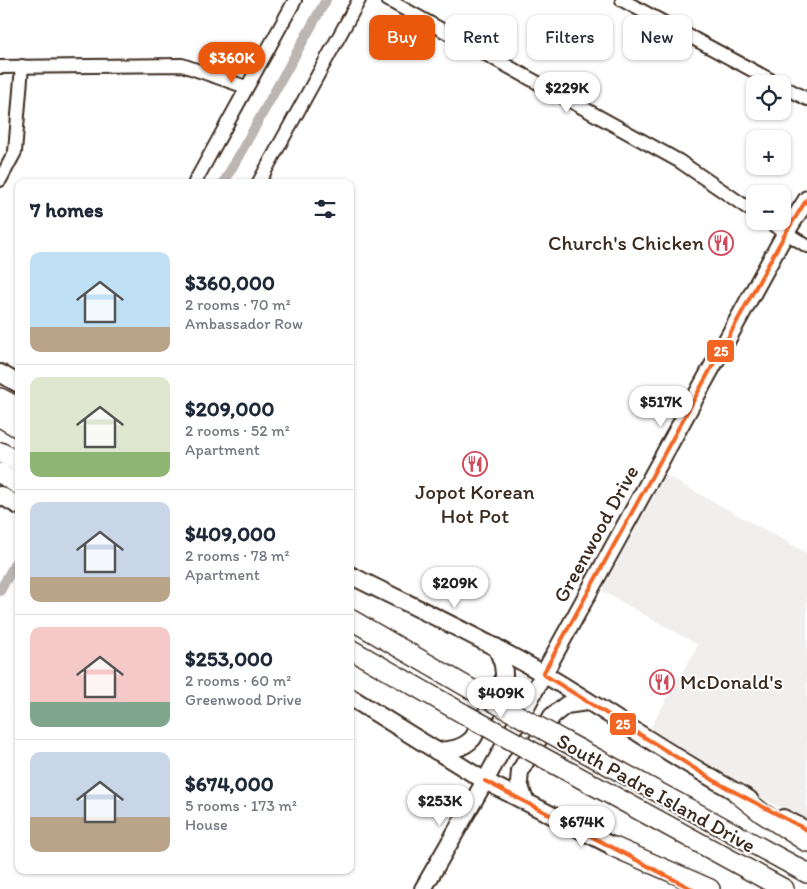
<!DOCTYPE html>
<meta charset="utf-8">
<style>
:root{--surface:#fff;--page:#f6f6f7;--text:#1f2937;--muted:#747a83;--line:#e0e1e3;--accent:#ea580c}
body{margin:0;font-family:Itim,sans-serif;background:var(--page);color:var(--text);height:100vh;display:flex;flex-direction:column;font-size:19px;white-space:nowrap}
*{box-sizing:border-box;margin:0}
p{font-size:16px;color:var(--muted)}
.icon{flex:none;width:28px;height:28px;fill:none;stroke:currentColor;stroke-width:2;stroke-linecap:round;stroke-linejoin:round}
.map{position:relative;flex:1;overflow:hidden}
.details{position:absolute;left:15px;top:179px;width:339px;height:695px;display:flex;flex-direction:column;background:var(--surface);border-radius:10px;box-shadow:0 1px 4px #0004}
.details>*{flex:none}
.top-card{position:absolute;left:369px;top:15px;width:362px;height:45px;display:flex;gap:10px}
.buttons{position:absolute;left:746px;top:75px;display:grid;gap:10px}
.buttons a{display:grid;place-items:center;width:45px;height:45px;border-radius:10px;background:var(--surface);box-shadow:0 1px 4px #0004;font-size:25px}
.price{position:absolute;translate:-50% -42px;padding:0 11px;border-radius:18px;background:#fff;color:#222;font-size:16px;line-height:32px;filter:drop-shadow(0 1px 2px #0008)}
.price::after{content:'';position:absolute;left:50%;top:30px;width:15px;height:11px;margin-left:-8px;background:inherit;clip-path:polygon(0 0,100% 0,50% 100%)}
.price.current{background:var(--accent);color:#fff}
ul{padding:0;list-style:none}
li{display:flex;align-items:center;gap:15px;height:125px;padding:0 15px}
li+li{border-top:1px solid var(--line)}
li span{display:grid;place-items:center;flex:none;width:140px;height:100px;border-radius:10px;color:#555}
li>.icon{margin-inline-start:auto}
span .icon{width:60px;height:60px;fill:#fffc;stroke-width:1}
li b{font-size:21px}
h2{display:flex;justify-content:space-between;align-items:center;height:60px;padding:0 15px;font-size:21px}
.pill{padding:0 18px;border-radius:10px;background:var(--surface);box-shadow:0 1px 4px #0004;font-size:18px;line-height:45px}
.pill.current{background:var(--accent);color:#fff}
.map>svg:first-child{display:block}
.built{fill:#f1efee}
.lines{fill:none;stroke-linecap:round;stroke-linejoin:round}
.canal{stroke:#bcb6b3;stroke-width:10}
.minor-casing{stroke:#3b2a1e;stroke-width:16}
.major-casing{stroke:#3b2a1e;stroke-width:20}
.highway-casing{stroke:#3b2a1e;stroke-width:22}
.minor{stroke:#fff;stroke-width:12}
.major{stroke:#fff;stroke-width:16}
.highway{stroke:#fff;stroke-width:19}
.highway-bridge-casing{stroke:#3b2a1e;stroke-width:22;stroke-linecap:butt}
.highway-bridge{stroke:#fff;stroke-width:19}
.bus-1-casing{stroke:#fff;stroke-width:8}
.bus-1{stroke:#f26522;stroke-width:4}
.labels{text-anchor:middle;stroke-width:4;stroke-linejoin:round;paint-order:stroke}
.poi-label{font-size:21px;fill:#3b2a1e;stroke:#fff;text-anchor:end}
.street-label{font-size:21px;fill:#3b2a1e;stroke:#fff}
.line-badge{stroke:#fff;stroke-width:2}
.badge-label{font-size:14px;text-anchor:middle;font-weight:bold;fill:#fff}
</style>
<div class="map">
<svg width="807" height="889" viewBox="0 0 807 889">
<rect width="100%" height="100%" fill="#fff"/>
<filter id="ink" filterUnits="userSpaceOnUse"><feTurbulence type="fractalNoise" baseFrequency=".02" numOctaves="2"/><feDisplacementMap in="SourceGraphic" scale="10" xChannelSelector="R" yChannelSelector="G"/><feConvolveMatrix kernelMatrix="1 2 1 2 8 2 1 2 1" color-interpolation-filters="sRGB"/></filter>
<g filter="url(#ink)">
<!-- built -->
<path class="built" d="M665 475 807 553V822L762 798 650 728 698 645 602 591Z"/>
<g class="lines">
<!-- canal -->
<g class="canal">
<path d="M224 182 326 0"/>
<path d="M0 591 19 556"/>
</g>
<defs>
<g id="minor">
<path d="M388 0 679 161 755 213"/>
<path d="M622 0 778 84"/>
<path d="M0 67 182 65 246 87"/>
<path d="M782 86 807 99"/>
<path d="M0 180 15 152 22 66"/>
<path d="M195 182 295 0"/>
<path d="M259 182 359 0"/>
<path d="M767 221 807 246"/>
</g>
<g id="major">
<path d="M0 373 19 384"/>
<path d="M0 495 19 506"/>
<path d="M350 575C414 607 480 637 542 673 612 714 677 761 749 799"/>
<path d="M350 697 485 781 624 852"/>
<path d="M436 751C451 750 463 749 473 738L503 683C506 669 502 660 496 647"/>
<path d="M525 801 519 783 520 771 552 716 566 705 587 702"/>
<path d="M783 818 807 830"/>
<path d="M423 889 485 781 785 234 807 199"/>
</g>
<g id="highway">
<path d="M0 398 19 408"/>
<path d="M0 417 19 428"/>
<path d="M0 452 19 462"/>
<path d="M0 473 19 485"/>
<path d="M350 619 476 692"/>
<path d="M350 649 464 714"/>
<path d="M564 741 807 873"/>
<path d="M553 763 784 889"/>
<path d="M737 793 762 813 807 842"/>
<path d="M614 847 710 889"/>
</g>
</defs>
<!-- minor casing -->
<use href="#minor" class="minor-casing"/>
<!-- major casing -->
<use href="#major" class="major-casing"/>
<!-- highway casing -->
<use href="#highway" class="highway-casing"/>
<!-- minor -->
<use href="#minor" class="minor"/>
<!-- major -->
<use href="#major" class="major"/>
<!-- highway -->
<use href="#highway" class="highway"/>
<defs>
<g id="highway-bridge">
<path d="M476 692 564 741"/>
<path d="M464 714 553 763"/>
</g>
</defs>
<!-- highway-bridge casing -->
<use href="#highway-bridge" class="highway-bridge-casing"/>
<!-- highway-bridge -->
<use href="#highway-bridge" class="highway-bridge"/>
<defs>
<g id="bus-1">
<path d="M807 199 785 234 543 674 718 783 807 830"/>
<path d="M485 781 692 889"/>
</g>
</defs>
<!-- bus-1 casing -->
<use href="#bus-1" class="bus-1-casing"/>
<!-- bus-1 -->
<use href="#bus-1" class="bus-1"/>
</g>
</g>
<!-- icons -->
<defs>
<symbol id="restaurant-ring" viewBox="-11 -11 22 22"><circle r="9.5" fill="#fff" stroke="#d1495b" stroke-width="1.5"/><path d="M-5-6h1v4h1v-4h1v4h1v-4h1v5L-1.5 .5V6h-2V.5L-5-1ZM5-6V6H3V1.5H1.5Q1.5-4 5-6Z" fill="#d1495b"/></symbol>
</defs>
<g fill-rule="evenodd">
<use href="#restaurant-ring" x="707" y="229" width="28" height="28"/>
<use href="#restaurant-ring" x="461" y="450" width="28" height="28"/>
<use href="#restaurant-ring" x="648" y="668" width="28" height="28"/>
</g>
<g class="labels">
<!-- poi labels -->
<g class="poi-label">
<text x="704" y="250">Church's Chicken</text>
<text x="475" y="499" text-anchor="middle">Jopot Korean<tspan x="475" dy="24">Hot Pot</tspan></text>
<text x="680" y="689" text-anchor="start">McDonald's</text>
</g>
<!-- street labels -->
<g class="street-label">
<text transform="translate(596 534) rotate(-61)" y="7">Greenwood Drive</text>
<text transform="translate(656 793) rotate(29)" y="7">South Padre Island Drive</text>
</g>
</g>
<g class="line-badge">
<rect x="706" y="339" width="29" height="24" rx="5" fill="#f26522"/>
<rect x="609" y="712" width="28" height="24" rx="5" fill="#f26522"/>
</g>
<g class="badge-label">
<text x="721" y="356">25</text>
<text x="623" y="729">25</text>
</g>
</svg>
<div class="buttons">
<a><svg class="icon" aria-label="locate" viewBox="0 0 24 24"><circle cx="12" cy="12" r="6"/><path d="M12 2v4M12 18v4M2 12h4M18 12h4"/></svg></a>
<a>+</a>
<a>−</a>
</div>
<b class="price current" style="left:232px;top:84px">$360K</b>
<b class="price" style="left:567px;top:114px">$229K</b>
<b class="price" style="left:661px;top:428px">$517K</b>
<b class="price" style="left:455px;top:609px">$209K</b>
<b class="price" style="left:501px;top:719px">$409K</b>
<b class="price" style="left:440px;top:827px">$253K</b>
<b class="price" style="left:582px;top:848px">$674K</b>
<div class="top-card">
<a class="pill current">Buy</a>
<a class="pill">Rent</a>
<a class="pill">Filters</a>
<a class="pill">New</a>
</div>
<section class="details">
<h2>7 homes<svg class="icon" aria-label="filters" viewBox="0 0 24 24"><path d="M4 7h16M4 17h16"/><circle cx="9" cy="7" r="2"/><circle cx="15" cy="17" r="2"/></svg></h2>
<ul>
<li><span style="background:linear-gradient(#bfe0f5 75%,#b9a48a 0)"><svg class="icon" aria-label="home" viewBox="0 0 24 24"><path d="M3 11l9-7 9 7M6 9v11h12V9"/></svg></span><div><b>$360,000</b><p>2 rooms · 70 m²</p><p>Ambassador Row</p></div></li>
<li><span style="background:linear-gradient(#dfe7d0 75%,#8fb573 0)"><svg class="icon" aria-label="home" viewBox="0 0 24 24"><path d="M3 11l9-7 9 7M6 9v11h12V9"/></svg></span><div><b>$209,000</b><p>2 rooms · 52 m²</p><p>Apartment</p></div></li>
<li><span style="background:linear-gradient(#c9d6e8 75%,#b9a48a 0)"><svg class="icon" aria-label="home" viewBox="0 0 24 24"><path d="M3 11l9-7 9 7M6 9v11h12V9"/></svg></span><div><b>$409,000</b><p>2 rooms · 78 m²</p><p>Apartment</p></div></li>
<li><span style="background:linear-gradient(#f6c9c9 75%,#7fa58c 0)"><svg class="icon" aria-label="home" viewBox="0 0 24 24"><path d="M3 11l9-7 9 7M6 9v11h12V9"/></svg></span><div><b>$253,000</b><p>2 rooms · 60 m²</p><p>Greenwood Drive</p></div></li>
<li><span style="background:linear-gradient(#c9d6e8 65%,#b9a48a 0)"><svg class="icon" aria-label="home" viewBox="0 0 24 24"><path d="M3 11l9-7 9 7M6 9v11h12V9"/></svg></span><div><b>$674,000</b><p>5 rooms · 173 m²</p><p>House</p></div></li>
</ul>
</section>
</div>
